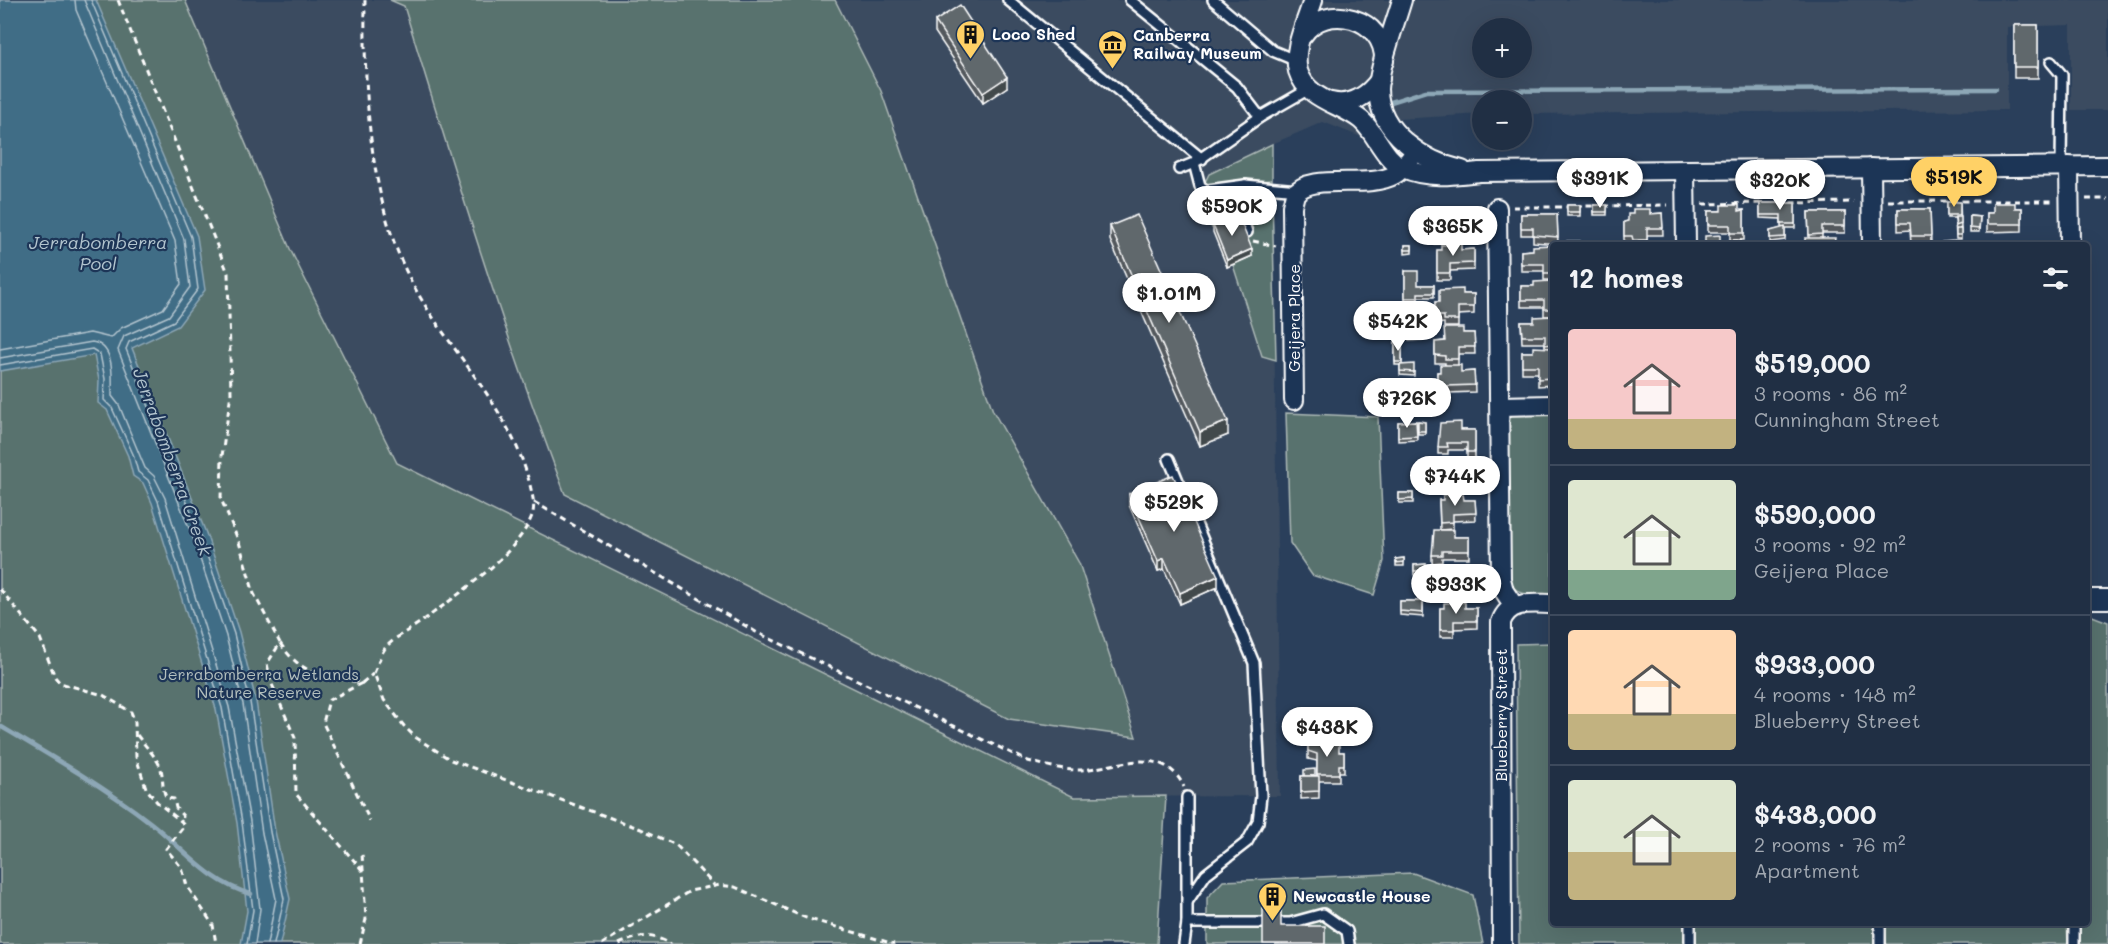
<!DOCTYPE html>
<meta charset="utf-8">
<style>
:root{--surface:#202f44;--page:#28374b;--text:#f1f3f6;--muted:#a2a9b2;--line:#3d4a5d;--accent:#ffd166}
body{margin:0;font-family:Mali,sans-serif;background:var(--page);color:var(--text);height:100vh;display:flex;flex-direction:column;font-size:22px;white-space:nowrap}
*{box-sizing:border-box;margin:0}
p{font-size:20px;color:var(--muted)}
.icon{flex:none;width:33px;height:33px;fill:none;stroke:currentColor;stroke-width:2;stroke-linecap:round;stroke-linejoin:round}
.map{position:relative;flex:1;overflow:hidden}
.side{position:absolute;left:1550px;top:242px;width:540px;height:684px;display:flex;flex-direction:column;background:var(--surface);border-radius:6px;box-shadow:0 6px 24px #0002,0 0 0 2px var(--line)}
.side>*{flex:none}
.controls{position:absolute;left:1472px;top:18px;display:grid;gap:12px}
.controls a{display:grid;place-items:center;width:60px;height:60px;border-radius:50%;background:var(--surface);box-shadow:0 6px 24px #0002,0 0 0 2px var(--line);font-size:30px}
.price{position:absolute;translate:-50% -51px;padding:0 14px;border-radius:21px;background:#fff;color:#222;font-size:20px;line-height:39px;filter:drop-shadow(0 2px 3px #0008)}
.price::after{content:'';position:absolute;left:50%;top:36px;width:18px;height:14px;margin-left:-9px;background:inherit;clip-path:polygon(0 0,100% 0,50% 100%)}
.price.on{background:var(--accent);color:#111}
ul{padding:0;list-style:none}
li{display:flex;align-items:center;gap:18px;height:150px;padding:0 18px}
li+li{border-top:2px solid var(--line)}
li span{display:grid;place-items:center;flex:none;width:168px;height:120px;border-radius:6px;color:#555}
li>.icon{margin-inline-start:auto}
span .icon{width:72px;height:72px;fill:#fffc;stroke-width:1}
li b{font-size:26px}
h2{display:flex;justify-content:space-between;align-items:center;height:72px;padding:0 18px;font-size:26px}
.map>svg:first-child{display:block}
.built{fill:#3a4b60;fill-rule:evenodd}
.green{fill:#59726e;stroke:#acb8b6;stroke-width:1.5}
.water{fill:#416d86;stroke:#8da7b6;stroke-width:1.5}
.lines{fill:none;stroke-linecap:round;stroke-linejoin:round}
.shore{stroke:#b3c5cf;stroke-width:1.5}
.stream{stroke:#8da7b6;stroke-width:4.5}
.lane-casing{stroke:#fff;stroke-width:14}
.street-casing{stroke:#fff;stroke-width:22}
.path{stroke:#fff;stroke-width:3;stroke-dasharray:6 4.5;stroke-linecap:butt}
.lane{stroke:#1d3557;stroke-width:9}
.street{stroke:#1d3557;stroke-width:18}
.wall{fill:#53595d;stroke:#fff;stroke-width:1.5}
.shaded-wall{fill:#43484c;stroke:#fff;stroke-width:1.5}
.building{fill:#60676c;stroke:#fff;stroke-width:1.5}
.labels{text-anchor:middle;stroke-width:4.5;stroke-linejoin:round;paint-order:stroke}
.poi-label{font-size:16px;font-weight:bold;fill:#fff;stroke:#1d3557;text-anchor:start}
.street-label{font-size:16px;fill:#fff;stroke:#1d3557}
.park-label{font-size:16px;fill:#b4c0be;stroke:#1d3557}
.water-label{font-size:18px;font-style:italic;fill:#b3c5cf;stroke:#1d3557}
</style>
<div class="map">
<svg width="2108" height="944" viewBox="0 0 2108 944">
<rect width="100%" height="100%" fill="#2a3f5b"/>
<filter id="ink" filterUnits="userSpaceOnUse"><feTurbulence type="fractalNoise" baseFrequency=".0167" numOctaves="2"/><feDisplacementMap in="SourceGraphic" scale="12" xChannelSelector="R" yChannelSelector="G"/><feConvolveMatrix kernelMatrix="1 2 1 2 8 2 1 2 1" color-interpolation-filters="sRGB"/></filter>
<g filter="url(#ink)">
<!-- built -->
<path class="built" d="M185 0H2108V110H2071V25L2007 27V110L1521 114V100H1482V114L1399 119 1366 139 1323 122 1272 144 1280 796 1074 797 397 465 291 251ZM1482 28H1521V68H1482Z"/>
<!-- green -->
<g class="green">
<path d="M0 0H185L291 251 397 463 1074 797 1166 796 1157 944H0Z"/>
<path d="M390 0H835L881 91 993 411 1079 563 1136 737 1009 719 565 494C504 334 454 170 404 6Z"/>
<path d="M1272 144V180L1210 186 1205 182 1209 174Z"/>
<path d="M1272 194 1276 360 1262 356 1233 265 1252 256 1242 233 1250 231 1247 213 1252 200Z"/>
<path d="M1199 197 1222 207 1207 219 1196 200Z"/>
<path d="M1230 208 1237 217 1212 228 1208 222Z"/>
<path d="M1552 412V594C1537 594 1516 599 1510 581L1508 422 1513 413Z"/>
<path d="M1286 413 1378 417 1384 561 1374 595 1312 575 1290 543Z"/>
<path d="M2087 614 2108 622V944H2080V923L2086 922Z"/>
<path d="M1552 643V922H2067L2068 944H1519L1516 644Z"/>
<path d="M1413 873 1473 895 1483 944H1207V898L1223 881Z"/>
</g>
<!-- water -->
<path class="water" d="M0 0H96L197 236 205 290 178 326 132 348 206 533 239 632 256 701 275 831 290 899 280 944H241L247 911 237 823 216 709 152 503 143 483 133 476 128 456 107 410 98 403 99 380 94 355 0 371Z"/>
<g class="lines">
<!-- shore -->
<g class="shore">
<path d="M84 0 184 239 190 287 169 316 124 336 118 350 193 538 226 636 243 704 262 833 276 899 267 944"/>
<path d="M91 0 191 237 198 289 174 321 129 342 126 349 200 535 234 634 250 702 270 832 284 899 274 944"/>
<path d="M0 349 90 333 111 338 121 328 163 309 181 284 175 241 76 10 75 0"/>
<path d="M0 358 92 342C116 345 112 379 112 396L119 405 145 468 154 476 165 498 229 707 250 821 260 909 255 944"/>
<path d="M0 365 92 349 100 354 105 379 104 400 112 408 133 454 138 472 148 480 158 501 222 708 242 822 253 910 247 944"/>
</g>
<!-- stream -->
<g class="stream">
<path d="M1391 102 1426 91 1996 89"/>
<path d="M0 726C51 756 103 786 151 823 183 848 209 883 251 894"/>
</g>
<defs>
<g id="lane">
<path d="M1008 0 1202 159"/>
<path d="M1130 0 1237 87 1260 117 1194 163 1200 186 1232 208 1239 210 1247 232"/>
<path d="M1213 0 1273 51 1297 61"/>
<path d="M2051 62 2062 75 2061 166"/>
<path d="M1260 117 1309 89"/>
<path d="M1179 169 1194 163"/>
<path d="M1245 185 1298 190"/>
<path d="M1208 190 1245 185C1248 196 1248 202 1239 210"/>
<path d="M1169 459 1254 663 1261 796 1258 822 1247 842 1206 874 1187 902"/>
<path d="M1690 922V944"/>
<path d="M1880 922V944"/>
<path d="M2074 922V944"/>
<path d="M1187 923H1290L1323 914 1347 931 1349 944"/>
<path d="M1184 944 1187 923V797"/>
</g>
<g id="street">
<path d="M1313 0C1307 21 1292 48 1298 71 1307 100 1340 103 1361 120 1377 134 1383 158 1403 168 1428 179 1454 175 1479 172L2108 166"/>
<path d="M1402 0C1395 24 1379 66 1378 89 1378 133 1425 162 1462 170"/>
<path d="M1303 35C1326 1 1386 18 1384 61"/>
<path d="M1331 102C1351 107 1369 95 1380 79"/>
<path d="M2069 166 2070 244"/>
<path d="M1871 168 1872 244"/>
<path d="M1685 170 1686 244"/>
<path d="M1497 208 1501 579 1504 591 1514 606"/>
<path d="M1294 400 1292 206 1295 194C1311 172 1367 190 1394 175 1403 170 1409 159 1416 151"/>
<path d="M1500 406 1552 405"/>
<path d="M2086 599H2108"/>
<path d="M1502 944 1501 622C1509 599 1533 604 1552 604"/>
</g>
</defs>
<!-- lane casing -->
<use href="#lane" class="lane-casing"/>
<!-- street casing -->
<use href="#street" class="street-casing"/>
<!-- path -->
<g class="path">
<path d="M118 0 228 273 231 393 222 456 221 499 239 542 254 594 280 643"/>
<path d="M365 0C364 88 368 190 406 271 442 346 510 403 530 485 532 494 535 503 533 512 523 551 453 598 421 622 411 629 397 636 388 645 381 651 378 665 374 673L384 700 404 726 415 737 451 760 641 829 676 845 714 885"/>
<path d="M2086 199H2108"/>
<path d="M1888 201H2052"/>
<path d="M1780 203 1854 202"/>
<path d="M1702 204 1764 203"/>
<path d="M1576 206H1596"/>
<path d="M1603 206 1668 205"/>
<path d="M1513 207H1569"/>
<path d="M1207 221 1218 213"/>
<path d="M1253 241 1276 246"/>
<path d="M534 502 756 632 1028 761C1044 765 1061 770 1078 770 1114 769 1163 742 1184 787"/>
<path d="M0 589 40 638 55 677 60 683 103 695 131 712 135 722 136 757 146 788 157 802 182 822 184 826 166 849 182 868 187 886 213 925 216 944"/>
<path d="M362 683 329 700 323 723 370 821"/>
<path d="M137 735C145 746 154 754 160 766 164 776 161 790 167 798L174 799 176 808 183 816 182 822"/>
<path d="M363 871 296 794 295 738 271 682 267 664 280 643C303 678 324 674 362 683L374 673"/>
<path d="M360 944 366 919 362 853"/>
<path d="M602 944 690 891 720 885 735 887 806 918 894 944"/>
<path d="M619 944C640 935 650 933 671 944"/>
</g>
<!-- lane -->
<use href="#lane" class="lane"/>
<!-- street -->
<use href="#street" class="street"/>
</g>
<!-- wall -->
<g class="wall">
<path d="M935 21 1007 87 983 103 935 32Z"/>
<rect x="2014" y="25" width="24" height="53"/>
<path d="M1947 202H1960L1961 228 1959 229H1961V239H1956L1955 218H1947Z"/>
<path d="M1760 203H1795V228H1785V240L1770 242V231L1784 228 1781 227V219L1760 218Z"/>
<rect x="1567" y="205" width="13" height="11"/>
<rect x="1594" y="205" width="13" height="10"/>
<path d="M2015 208H2022V231L1987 232V213H1993Z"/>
<path d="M1898 209H1930L1931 243 1911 244 1910 230 1898 231Z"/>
<path d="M1744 210V240H1730V232H1708V211Z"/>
<path d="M1808 212H1845V233H1822V238L1834 244H1805L1809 238Z"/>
<path d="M1662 213 1663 235H1647V244H1633L1632 243H1624V222L1628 221 1650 214Z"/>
<path d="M1521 214H1557L1558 244 1533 242V235H1521Z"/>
<path d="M1461 215H1474V236H1457L1458 244 1461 250 1474 249V270L1450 271V280H1437V250H1441L1444 244H1434V223H1444Z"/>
<path d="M1970 216 1980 217 1979 232H1970Z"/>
<path d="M1213 225 1252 256 1227 267 1213 232Z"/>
<path d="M1110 226 1228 435 1200 446 1110 240Z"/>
<path d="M1405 245H1412V253L1405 254Z"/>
<path d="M1552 245V280H1544V271H1521V251L1533 250Z"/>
<path d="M1405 271 1418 285H1434V297H1418V301H1405Z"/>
<path d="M1552 281V316H1544V307H1521V286H1534Z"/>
<path d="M1463 294H1474V314L1458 315V327H1444V323L1435 324V302H1439Z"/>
<path d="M1411 313H1421L1422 340 1409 341Z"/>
<path d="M1552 316V385L1538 386V373H1522V352H1533L1545 348V343H1522L1521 322H1534Z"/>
<path d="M1463 333H1474L1475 354H1458V365L1461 372 1474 371 1475 392 1448 393V397H1437V372H1440L1445 365V363H1435V342L1444 341Z"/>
<path d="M1395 342H1402V364L1414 372V376L1400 375V365H1395Z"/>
<path d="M1416 421 1417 440 1398 441V422Z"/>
<path d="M1418 421 1425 422V434H1418Z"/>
<path d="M1461 430H1475V459H1467V450H1448V454H1438V447Z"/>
<path d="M1438 464H1475V484L1452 485V494H1439Z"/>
<rect x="1399" y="493" width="14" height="10"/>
<path d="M1129 494 1218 587 1180 604 1164 569 1158 571 1129 505Z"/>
<path d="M1439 500H1475L1476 520 1453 521V529L1440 530Z"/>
<path d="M1454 537H1469V558H1442V562L1432 563V555Z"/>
<path d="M1404 558V566H1396V559Z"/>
<path d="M1426 564V575H1414V565Z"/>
<path d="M1462 573H1476V593L1439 594V587Z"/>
<path d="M1400 601H1423V617L1400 615Z"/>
<path d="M1440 608H1477V628L1454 629V637H1440Z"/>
<path d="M1308 743 1339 752H1344V772H1339V781H1319V798L1301 799V776H1317V761L1308 759Z"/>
</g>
<!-- shaded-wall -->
<g class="shaded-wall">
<path d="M1007 77V87L983 103V93Z"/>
<path d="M1252 249V256L1227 267V260Z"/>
<path d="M1228 421V435L1200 446V432Z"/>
<path d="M1164 558V569L1158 571V561Z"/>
<path d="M1218 576V587L1180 604V593Z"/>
</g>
<!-- building -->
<g class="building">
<path d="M960 5 1007 77 983 93 935 21Z"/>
<rect x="2014" y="25" width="24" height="42"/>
<rect x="1947" y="202" width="13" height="13"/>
<path d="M1760 203H1795V224H1781V215H1760Z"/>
<path d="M1993 203H2015V208H2022V224H1987V213H1993Z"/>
<rect x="1567" y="205" width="13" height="7"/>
<rect x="1594" y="205" width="13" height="7"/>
<path d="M1721 205H1739V211L1744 210V233H1730V225H1708V211H1721Z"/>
<path d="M1633 209H1650V214L1662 213 1663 228H1647V240H1633L1632 236H1624V222L1628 221V214H1633Z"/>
<path d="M1898 209H1930L1931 236H1911L1910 223H1898Z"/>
<path d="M1443 210H1461V215H1474V229H1457L1458 241 1444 242V237H1434V223H1444Z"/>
<path d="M1808 212H1845V226H1822V234L1809 235Z"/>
<path d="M1521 214H1557L1558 237 1533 235V228H1521Z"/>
<path d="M1137 215 1228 421 1200 432 1110 226Z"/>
<path d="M1238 215 1252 249 1227 260 1213 225Z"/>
<path d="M1970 216 1980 217 1979 229 1970 228Z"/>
<path d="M1955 217H1961V224L1956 226Z"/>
<path d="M1785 227V237L1770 238V231Z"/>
<rect x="1956" y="229" width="5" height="6"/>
<path d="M1720 235V241L1741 240V244H1705V236Z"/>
<path d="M1805 238H1835L1834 244H1805Z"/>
<rect x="1567" y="241" width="13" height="3"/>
<path d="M1955 241V244H1942V242Z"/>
<path d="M1594 243 1607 244H1594Z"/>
<path d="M1461 244V250L1474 249V263L1450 264V273H1437V250H1441V245Z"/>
<rect x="1405" y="245" width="7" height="5"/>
<path d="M1552 245V273H1544V264H1521V251L1533 250V246Z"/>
<path d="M1405 271H1418V285H1434V293H1418V298H1405Z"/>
<path d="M1552 281V309H1544V300H1521V286H1534V282Z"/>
<path d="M1463 289V294H1474V307H1458V320H1444V316H1435V302H1439V290Z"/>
<rect x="1411" y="313" width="10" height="8"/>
<path d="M1552 316V344L1545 345V336H1522L1521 322H1534V317Z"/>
<path d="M1410 324H1422V337H1409Z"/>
<path d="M1444 328H1463V333H1474L1475 347H1458V359H1445V356L1435 355V342L1445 341Z"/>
<rect x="1395" y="342" width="7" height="20"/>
<path d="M1533 347 1552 348V378L1538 379V366H1522V352H1533Z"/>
<path d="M1414 364V372L1400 371V365Z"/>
<path d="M1440 365H1461V372L1474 371 1475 385 1447 386 1448 390H1437V372H1440Z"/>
<path d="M1416 421 1417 436 1398 437V422Z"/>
<path d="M1418 421 1425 422V431H1418Z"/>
<path d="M1461 422V430H1475V452H1467V443H1447L1448 447H1438L1440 423Z"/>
<path d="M1445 459H1464V464H1475V477L1452 478V487H1439L1438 464H1445Z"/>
<path d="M1173 475 1218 576 1180 593 1164 558 1158 561 1129 494Z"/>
<path d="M1399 493H1413V499L1399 500Z"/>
<path d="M1463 494 1464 500H1475L1476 513 1453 514V522L1440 523 1439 500H1443V495Z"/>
<path d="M1434 530H1454V537H1469V551H1442V555H1432Z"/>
<path d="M1404 558V562L1396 563V559Z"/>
<path d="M1426 564V571H1414V565Z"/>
<path d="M1462 566V573H1476V586L1439 587 1442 567Z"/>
<path d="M1400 601H1423V613L1400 611Z"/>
<path d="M1465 602V608H1477V621H1454V630H1440V608H1444V603Z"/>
<path d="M1308 743 1339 744V752H1344V765H1339V774H1317V754L1308 751Z"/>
<path d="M1315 769V776H1304V770Z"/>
<path d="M1301 776H1319V791L1301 792Z"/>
<path d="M1263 898H1281V926H1325V944H1263Z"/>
</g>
</g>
<!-- icons -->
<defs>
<symbol id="building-pin" viewBox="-11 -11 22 30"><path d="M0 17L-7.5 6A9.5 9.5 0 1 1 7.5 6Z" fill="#ffd166" stroke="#1d3557"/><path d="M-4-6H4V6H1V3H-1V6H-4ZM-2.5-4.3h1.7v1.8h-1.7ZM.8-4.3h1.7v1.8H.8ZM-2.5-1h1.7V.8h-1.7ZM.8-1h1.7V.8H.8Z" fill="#111"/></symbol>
<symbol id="museum-pin" viewBox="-11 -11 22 30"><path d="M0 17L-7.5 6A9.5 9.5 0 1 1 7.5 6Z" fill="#ffd166" stroke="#1d3557"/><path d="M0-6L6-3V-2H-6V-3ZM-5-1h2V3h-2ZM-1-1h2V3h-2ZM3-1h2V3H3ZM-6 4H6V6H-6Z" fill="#111"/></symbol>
</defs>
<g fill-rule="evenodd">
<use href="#building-pin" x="954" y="18" width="33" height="45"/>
<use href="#museum-pin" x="1096" y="28" width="33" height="45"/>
<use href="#building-pin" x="1256" y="880" width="33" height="45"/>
</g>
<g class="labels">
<!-- poi labels -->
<g class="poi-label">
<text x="992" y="40">Loco Shed</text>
<text x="1133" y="41">Canberra<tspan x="1133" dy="18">Railway Museum</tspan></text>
<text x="1293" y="902">Newcastle House</text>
</g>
<!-- street labels -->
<g class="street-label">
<text transform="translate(1294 318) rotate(-90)" y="6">Geijera Place</text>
<text transform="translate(1501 715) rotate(-90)" y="6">Blueberry Street</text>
</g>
<!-- park labels -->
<g class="park-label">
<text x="259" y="680">Jerrabomberra Wetlands<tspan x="259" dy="18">Nature Reserve</tspan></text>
</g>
<!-- water labels -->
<g class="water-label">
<text x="98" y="249">Jerrabomberra<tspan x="98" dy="21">Pool</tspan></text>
<text transform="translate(172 462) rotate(70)" y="6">Jerrabomberra Creek</text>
</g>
</g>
</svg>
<div class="controls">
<a>+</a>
<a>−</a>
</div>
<b class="price on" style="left:1954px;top:208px">$519K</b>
<b class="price" style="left:1600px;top:209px">$391K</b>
<b class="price" style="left:1780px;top:211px">$320K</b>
<b class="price" style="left:1232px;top:237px">$590K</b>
<b class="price" style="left:1453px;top:257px">$365K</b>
<b class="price" style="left:1169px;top:324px">$1.01M</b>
<b class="price" style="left:1398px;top:352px">$542K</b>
<b class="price" style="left:1407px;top:429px">$726K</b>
<b class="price" style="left:1455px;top:507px">$744K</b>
<b class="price" style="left:1174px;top:533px">$529K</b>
<b class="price" style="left:1456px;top:615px">$933K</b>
<b class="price" style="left:1327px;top:758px">$438K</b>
<section class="side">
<h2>12 homes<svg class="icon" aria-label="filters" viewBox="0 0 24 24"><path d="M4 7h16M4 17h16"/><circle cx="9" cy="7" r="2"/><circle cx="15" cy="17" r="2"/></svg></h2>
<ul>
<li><span style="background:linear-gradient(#f6c9c9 75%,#c2b280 0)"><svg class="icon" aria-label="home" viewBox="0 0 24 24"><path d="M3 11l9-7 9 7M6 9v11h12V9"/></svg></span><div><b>$519,000</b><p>3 rooms · 86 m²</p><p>Cunningham Street</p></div></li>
<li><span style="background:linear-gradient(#dfe7d0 75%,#7fa58c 0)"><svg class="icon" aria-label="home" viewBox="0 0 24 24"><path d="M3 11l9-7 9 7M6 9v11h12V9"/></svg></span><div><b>$590,000</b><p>3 rooms · 92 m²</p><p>Geijera Place</p></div></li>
<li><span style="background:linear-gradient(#ffd9b3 70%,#c2b280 0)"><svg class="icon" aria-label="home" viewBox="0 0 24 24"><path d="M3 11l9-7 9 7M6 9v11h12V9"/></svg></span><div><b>$933,000</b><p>4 rooms · 148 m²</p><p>Blueberry Street</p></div></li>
<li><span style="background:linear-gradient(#dfe7d0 60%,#c2b280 0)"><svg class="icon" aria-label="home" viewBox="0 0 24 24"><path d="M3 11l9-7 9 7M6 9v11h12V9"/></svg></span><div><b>$438,000</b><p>2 rooms · 76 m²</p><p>Apartment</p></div></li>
</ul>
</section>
</div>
